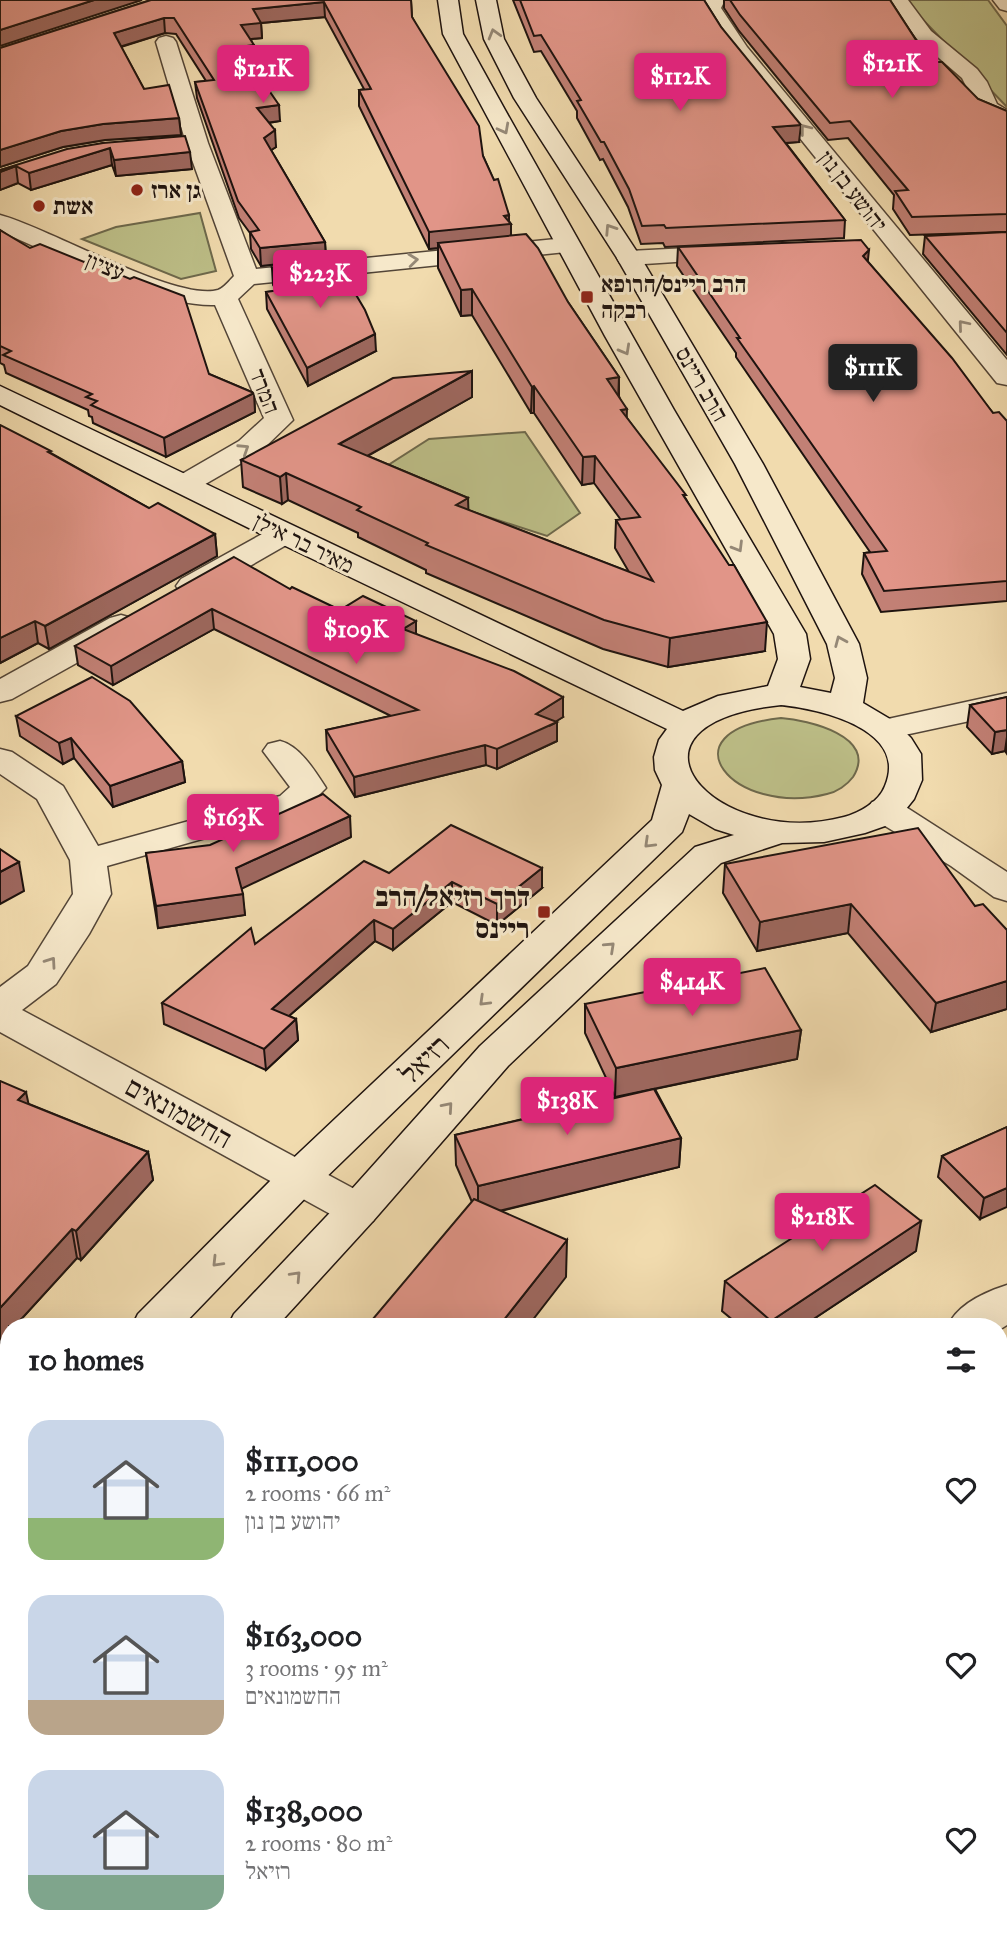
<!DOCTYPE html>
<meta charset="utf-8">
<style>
:root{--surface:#fff;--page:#f6f6f6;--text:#202124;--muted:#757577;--accent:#db2777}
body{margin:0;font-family:"IM FELL Great Primer","Frank Ruhl Libre",serif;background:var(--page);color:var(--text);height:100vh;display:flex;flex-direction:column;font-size:26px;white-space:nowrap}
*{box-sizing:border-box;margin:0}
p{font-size:23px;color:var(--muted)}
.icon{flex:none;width:38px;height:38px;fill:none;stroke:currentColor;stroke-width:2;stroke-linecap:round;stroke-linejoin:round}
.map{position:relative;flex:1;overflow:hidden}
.panel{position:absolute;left:0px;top:1318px;width:1008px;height:625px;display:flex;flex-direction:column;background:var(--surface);border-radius:28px 28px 0 0;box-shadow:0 7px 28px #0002}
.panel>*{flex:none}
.price{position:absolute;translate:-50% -60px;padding:0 16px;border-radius:7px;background:var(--accent);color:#fff;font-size:23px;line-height:46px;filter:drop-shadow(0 2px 4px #0008)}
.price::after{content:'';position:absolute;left:50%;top:42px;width:21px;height:16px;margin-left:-10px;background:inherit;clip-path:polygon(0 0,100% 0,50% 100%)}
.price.on{background:#222;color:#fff}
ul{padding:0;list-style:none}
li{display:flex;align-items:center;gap:21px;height:175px;padding:0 28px}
li span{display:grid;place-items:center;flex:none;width:196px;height:140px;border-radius:21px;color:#555}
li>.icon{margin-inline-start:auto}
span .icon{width:84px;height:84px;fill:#fffc;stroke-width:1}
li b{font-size:30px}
h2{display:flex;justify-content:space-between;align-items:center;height:84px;padding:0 28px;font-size:30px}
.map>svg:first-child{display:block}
.green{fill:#bdbf88;stroke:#6e694c;stroke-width:2}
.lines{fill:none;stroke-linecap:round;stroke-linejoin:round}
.street-casing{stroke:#534537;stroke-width:3}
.secondary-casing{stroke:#1e130f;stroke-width:3}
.street{fill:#f6e8ca;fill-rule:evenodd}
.secondary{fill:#f6e8ca;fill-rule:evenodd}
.wall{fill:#c28075;stroke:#1e130f;stroke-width:2}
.shaded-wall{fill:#9e685f;stroke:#1e130f;stroke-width:2}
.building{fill:#e19588;stroke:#1e130f;stroke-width:2}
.oneway{stroke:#958876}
.poi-dot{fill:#8f2418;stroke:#f6e8ca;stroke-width:2.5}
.labels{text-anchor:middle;stroke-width:6;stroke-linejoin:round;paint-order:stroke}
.far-poi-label{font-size:23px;font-weight:bold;fill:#1e130f;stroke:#f6e8ca;text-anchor:start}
.far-street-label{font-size:23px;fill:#1e130f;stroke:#f6e8ca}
.poi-label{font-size:28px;font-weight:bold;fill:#1e130f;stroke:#f6e8ca;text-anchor:end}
.street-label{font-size:28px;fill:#1e130f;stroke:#f6e8ca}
</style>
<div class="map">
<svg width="1007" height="1942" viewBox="0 0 1007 1942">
<rect width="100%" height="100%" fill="#f1dbae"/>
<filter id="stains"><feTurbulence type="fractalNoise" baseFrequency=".00286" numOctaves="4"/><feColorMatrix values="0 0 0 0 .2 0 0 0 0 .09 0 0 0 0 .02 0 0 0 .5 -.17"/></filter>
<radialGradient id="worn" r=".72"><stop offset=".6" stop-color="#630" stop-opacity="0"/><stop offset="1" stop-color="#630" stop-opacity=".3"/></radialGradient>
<!-- green -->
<g class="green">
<path d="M904 0H988L1007 26V107Z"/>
<path d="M200 213 216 271 181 279 82 239 116 227Z"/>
<path d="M525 432 580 513 547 536 368 478 429 439Z"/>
<path d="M781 718C807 720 879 736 853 777 847 785 837 792 827 794 733 818 661 731 781 718Z"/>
</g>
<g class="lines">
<defs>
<g id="street">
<path d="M705 0H725L721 8 747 47 1007 360V385L997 383 733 55 701 8Z"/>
<path d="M888 0H908L931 31 977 69 987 82 997 104 1007 110V126L979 112 962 78 917 39Z"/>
<path d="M993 0H1007V11L1000 9Z"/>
<path d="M166 36 173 38 176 42 208 143 256 269 566 238 575 240 578 245 575 250 566 252 254 284 238 299 293 420 259 453 195 490 185 493 175 490 170 484 175 478 239 441 264 418 215 305C156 307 55 255 0 231V215C47 227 176 302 218 290 224 288 230 280 234 276L186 143 156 42 159 38Z"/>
<path d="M728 246 737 248 740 253 737 258 629 265 620 263 617 258 620 253 629 251Z"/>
<path d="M284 525 295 528 299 534 295 540 203 593 192 595 181 593 176 586 181 579 273 528Z"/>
<path d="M121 615 132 618 137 625 132 632 12 699 0 702V679L110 618Z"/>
<path d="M1007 693V713L886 739 874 736 869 729 874 722Z"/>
<path d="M280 741C300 746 315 771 326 788L304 810 107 866 111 894 89 934 56 984 22 1010 373 1199 380 1210 373 1221 358 1226 343 1221 0 1032V987L28 966 73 894 70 860 37 799 0 774V749L12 752 63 786 98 846 280 796 290 787 263 751 268 744Z"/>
<path d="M885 799 898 802 1007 872V901L994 897 951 866 872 818 867 810 872 802Z"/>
<path d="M1007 1285V1325L999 1330V1326H948C957 1305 985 1292 1007 1285Z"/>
<path d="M0 1862 9 1864V1918L0 1916Z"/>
<path d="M134 1934H218L222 1942H138Z"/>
<path d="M546 1934H604L602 1942H544Z"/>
</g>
<g id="secondary">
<path d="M438 0H458L463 34 505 110 674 410 806 634 810 659 800 687 831 693 835 678 827 644 735 464 617 258 514 98 484 39 476 0H496L504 39 536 98 641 258 763 464 859 644 867 678 863 703 895 722 911 738 921 754 922 780 914 799 902 814 885 826 865 833 824 842 782 843 721 863 508 1066 373 1221 277 1326H228L234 1314 343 1199 480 1046 695 847 734 835 715 829 689 814 682 832 314 1189 182 1326H132L138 1314 284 1167 652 820 662 785 655 770 654 757 659 740 667 729 273 540 0 405V386L683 711 718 696 768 686 778 659 774 634 605 336 443 34ZM781 705C820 709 909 729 885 786 879 802 859 813 844 817 715 851 601 724 781 705Z"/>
<path d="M9 1459V1506L0 1509V1462Z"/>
<path d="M9 1561V1611L0 1614V1565Z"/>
</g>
</defs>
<!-- street casing -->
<use href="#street" class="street-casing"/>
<!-- secondary casing -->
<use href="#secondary" class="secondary-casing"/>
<!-- street -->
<use href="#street" class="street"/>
<!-- secondary -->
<use href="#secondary" class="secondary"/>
</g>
<!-- wall -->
<g class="wall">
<path d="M151 0H411L412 17 483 156 509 215V221L511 224V235L568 302 619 377V396L627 418 686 499 765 651 668 667 603 649 426 573V570L358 537V533L288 500 282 504 243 487 241 460 472 371V397L368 456 468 498V510L629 572 615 548 616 520H621L594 483 582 485 534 413H531L472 315 461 316 438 268V248L429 249 359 106V90L364 89 325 17 261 23 262 38 251 39 256 61H249L280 121 269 123 276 147 271 150 325 242 326 259 261 266 251 249 250 233 239 218 197 98 195 82 206 81 176 34 165 33 121 47 144 89 179 118 181 135 105 140 63 147 0 167V48Z"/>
<path d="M513 0H704L721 27 799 142 786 143 845 220 844 238 665 247 663 243 641 244 628 207 603 159 600 160 577 118V111L541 51 534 52Z"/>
<path d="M724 0H890L920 46 936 62 978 99 1007 111V232L910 235 893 209 894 195 848 138 828 140 739 31 724 8Z"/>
<path d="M103 143 192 169 116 176 112 165 31 190 18 183 0 190V170Z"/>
<path d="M0 230 209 374 254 393 255 412 166 457 93 423 92 417 89 416 88 410 6 373 4 365 0 363Z"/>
<path d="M1007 232V355L923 254 925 236Z"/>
<path d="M678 247 868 262 993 413 1007 421V601L881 612 862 574 864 553 870 552 736 357V353L677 266Z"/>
<path d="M272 268 376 351 308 386 267 309 266 292 277 291 273 285Z"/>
<path d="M51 453 149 508 215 534 217 556 49 649 38 643 0 663Z"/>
<path d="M290 589 340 610 416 634 563 717 556 721 557 722V741L497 769 486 765 355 797 327 750 326 730 391 716 214 629 113 685 78 665 75 646Z"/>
<path d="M1007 697V754L1005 751 992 754 967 727 970 705Z"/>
<path d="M16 716 182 761 185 782 113 807 74 758 63 764 20 736Z"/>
<path d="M351 837 241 888 245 915 158 928 146 853Z"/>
<path d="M725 864 975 906 1007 930V1009L931 1032 848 933 757 951 723 893Z"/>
<path d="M389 873 542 888 497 925 452 902 393 950 375 941 289 1016 296 1019 298 1040 266 1070 164 1024 162 1003 255 944Z"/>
<path d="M585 1004 801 1030 797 1059 655 1089 681 1138 679 1167 501 1211 566 1277 472 1202 456 1165 455 1135 615 1097 585 1033Z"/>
<path d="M29 1104 148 1152 153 1180 81 1260 77 1258 15 1326H9Z"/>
<path d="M1007 1127 980 1219 938 1177 942 1156Z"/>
<path d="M916 1251 803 1326H740L722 1311 725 1281Z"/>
<path d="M9 1779V1817L1 1791Z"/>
<path d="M395 1934H490L487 1942H419Z"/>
</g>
<!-- shaded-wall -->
<g class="shaded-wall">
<path d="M94 0H142L0 46V30Z"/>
<path d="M324 2 325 17 261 23 262 38 242 40 241 25 253 9Z"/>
<path d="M164 18 165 33 116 48 114 33Z"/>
<path d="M254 45 256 61 240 62 239 47Z"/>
<path d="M279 105 280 121 258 124 257 108Z"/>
<path d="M179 118 181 135 105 140 63 147 0 167V150L61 131 103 124Z"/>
<path d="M801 125 799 142 772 144 773 127Z"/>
<path d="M275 130 276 147 265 154 264 138Z"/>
<path d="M110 148 112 165 31 190 29 173Z"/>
<path d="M190 152 192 169 116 176 114 160Z"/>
<path d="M16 166 18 183 0 190V172Z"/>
<path d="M509 215V224H511V241L438 243V248L429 249V232Z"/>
<path d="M325 242 326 259 261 266 260 248Z"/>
<path d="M869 250 867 269 863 256Z"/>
<path d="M472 289V315L461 316V290Z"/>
<path d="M375 334 376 351 308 386 307 368Z"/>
<path d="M472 371V397L340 471 339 444Z"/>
<path d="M619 377 618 404 607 379Z"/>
<path d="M534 386V413H531L532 387Z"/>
<path d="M254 393 255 412 166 457 164 438Z"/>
<path d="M627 409 626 436 621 410Z"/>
<path d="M595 456 594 483 582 485 583 457Z"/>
<path d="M286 473 288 500 282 504 280 477Z"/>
<path d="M468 498 469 526 456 505Z"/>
<path d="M215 534 217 556 49 649 45 626Z"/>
<path d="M212 609 214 629 113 685 111 666Z"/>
<path d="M35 621 38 643 0 663V638Z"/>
<path d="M416 621V640L403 629Z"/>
<path d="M767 622 765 651 668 667 670 638Z"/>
<path d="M563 697V717L549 726 557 722V741L497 769V749L536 714Z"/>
<path d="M1007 730V737L1005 751 992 754 995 732Z"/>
<path d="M71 738 74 758 63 764 59 743Z"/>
<path d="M485 745 486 765 355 797 354 777Z"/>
<path d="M182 761 185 782 113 807 110 786Z"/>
<path d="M350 816 351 837 239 890 236 868Z"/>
<path d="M19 862 24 891 0 904V872Z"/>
<path d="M542 868V888L497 925V904Z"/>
<path d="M452 882V902L393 950V929Z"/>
<path d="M243 894 245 915 158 928 156 906Z"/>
<path d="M851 904 848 933 757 951 760 922Z"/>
<path d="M374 920 375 941 274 1029 272 1009Z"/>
<path d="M1007 981V1009L931 1032 936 1003Z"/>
<path d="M296 1019 298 1040 266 1070 264 1049Z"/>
<path d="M801 1030 797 1059 615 1097 616 1068Z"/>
<path d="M26 1092 32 1120 18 1100Z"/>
<path d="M681 1138 679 1167 478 1216V1186Z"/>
<path d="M148 1152 153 1180 81 1260 76 1231Z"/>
<path d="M1007 1188V1207L980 1219 984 1198Z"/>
<path d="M921 1221 916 1251 803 1326H770L771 1321Z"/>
<path d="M72 1229 77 1258 15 1326H9V1334L0 1343V1308Z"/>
<path d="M567 1240 566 1277 528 1326H499Z"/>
<path d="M1007 1538V1560L999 1569V1547Z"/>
<path d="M480 1934H490L487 1942H479Z"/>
</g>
<!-- building -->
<g class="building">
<path d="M0 0H94L0 30Z"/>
<path d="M151 0H411L412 17 479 126 483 156 494 180 498 179 509 215 504 216 511 224 429 232 359 90 371 89 324 2 253 9 261 23 241 25 254 45 239 47 279 105 257 108 275 130 264 138 325 242 260 248 250 232 259 230 238 201 195 82 214 80 174 18H164L114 33 144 89 169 85 179 118 103 124 61 131 0 150V48Z"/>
<path d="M520 0H704L721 27 801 125 773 127 845 220 666 228 664 225 642 226 629 189 604 142H601L577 101 581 100 541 35 534 36Z"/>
<path d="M730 0H890L920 46 936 62H942L978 99 1007 111V214L912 217 895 191 908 190 850 121 830 123 740 15Z"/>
<path d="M185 136 190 152 114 160 110 148 29 173 16 166 0 172V170L67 149 103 143Z"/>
<path d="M0 230 30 248 40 244 84 262 88 261 130 279 134 277 184 296 209 374 254 393 164 438 91 405 97 401 86 397 92 394 3 355 11 351 0 346Z"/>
<path d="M1007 232V333L925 236Z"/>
<path d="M526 234 538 248 568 302 619 377 607 379 627 409 621 410 686 495H683L729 565H734L767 622 670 638 604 620 426 545 428 543 357 510 361 507 286 473 280 477 241 460 393 378 472 371 339 444 468 498 456 505 653 581 616 520 640 517 595 456 583 457 534 386 532 387 472 289 461 290 438 243Z"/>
<path d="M861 240 869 250 863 256 952 358 993 413 999 412 1007 421V581L884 591 864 553 887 551 737 338H740L678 247Z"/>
<path d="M336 261 365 310 375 334 307 368 266 292 286 289 272 268Z"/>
<path d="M0 425 51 451 48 452 149 508 158 503 215 534 45 626 35 621 0 638Z"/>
<path d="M234 557 290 589 292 587 340 610 363 596 416 621 403 629 514 671 563 697 536 714 557 722 497 749 485 745 354 777 326 730 418 710 212 609 111 666 75 646Z"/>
<path d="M92 677 130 701 182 761 110 786 71 738 59 743 16 716Z"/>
<path d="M1007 697V730L995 732 970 705Z"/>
<path d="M323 794 350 816 236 868 243 894 156 906 146 853 210 845Z"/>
<path d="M451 825 542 868 497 904 452 882 393 929 374 920 272 1009 296 1019 264 1049 162 1003 251 928 255 944 364 861 389 873Z"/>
<path d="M918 828 975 906 983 904 1007 930V981L936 1003 851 904 760 922 725 864Z"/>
<path d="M0 849 19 862 0 872Z"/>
<path d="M765 968 801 1030 616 1068 585 1004Z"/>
<path d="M0 1081 26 1092 18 1100 148 1152 76 1231 72 1229 0 1308Z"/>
<path d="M654 1089 681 1138 478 1186 455 1135Z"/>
<path d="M1007 1127V1188L984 1198 942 1156Z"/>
<path d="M875 1185 921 1221 771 1321 725 1281Z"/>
<path d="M474 1199 567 1240 499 1326H367Z"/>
<path d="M999 1425 1007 1430V1538L999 1547Z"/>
<path d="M9 1779V1794L1 1791Z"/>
<path d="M623 1934H885L883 1942H621Z"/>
</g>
<!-- one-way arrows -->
<defs><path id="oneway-chevron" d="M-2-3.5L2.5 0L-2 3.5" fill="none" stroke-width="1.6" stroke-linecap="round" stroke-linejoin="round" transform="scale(1.75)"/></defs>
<g class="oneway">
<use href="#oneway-chevron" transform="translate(494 34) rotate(-106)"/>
<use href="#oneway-chevron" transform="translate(504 129) rotate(62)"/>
<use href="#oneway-chevron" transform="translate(805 129) rotate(-128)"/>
<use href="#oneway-chevron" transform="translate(610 229) rotate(-123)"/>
<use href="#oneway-chevron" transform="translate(413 260) rotate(-6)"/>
<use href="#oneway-chevron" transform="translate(963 325) rotate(-130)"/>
<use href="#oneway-chevron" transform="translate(625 350) rotate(61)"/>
<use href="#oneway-chevron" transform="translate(244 449) rotate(-33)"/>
<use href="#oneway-chevron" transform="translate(738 547) rotate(59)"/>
<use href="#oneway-chevron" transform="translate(840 641) rotate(-113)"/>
<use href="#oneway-chevron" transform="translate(649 843) rotate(136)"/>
<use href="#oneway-chevron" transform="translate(610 947) rotate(-43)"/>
<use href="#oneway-chevron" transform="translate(51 962) rotate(-55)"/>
<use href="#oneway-chevron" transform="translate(484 1001) rotate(136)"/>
<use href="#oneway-chevron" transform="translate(448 1107) rotate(-49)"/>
<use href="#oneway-chevron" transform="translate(217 1262) rotate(134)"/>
<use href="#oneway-chevron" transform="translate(296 1276) rotate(-47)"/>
</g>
<!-- markers -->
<g class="poi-dot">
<circle cx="137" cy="190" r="7"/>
<circle cx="39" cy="206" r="7"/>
<rect x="580" y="290" width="14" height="14" rx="3.5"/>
<rect x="537" y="905" width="14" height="14" rx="3.5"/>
</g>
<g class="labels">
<!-- far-poi labels -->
<g class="far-poi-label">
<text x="151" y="198">גן ארז</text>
<text x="53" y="214">אשת</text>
<text x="601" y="292">הרב ריינס/הרופא<tspan x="601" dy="26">רבקה</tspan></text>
</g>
<!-- far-street labels -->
<g class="far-street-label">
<text transform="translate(853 191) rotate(52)" y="8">יהושע בן נון</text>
<text transform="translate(105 266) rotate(23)" y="8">עציון</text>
<text transform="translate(702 384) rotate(60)" y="8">הרב ריינס</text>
<text transform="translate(265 391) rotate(69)" y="8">המרד</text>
<text transform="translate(304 543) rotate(26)" y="8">מאיר בר אילן</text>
</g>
<!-- poi labels -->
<g class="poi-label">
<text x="530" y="906">דרך רזיאל/הרב<tspan x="530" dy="32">ריינס</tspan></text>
</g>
<!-- street labels -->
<g class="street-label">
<text transform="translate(424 1059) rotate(-44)" y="10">רזיאל</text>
<text transform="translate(179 1112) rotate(29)" y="10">החשמונאים</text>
</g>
</g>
<rect width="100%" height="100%" filter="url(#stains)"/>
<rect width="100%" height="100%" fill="url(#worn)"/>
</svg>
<b class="price" style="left:892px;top:100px">$121K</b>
<b class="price" style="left:263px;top:105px">$121K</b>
<b class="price" style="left:680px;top:113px">$112K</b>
<b class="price" style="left:320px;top:310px">$223K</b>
<b class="price on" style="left:873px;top:404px">$111K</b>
<b class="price" style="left:356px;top:666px">$109K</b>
<b class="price" style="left:233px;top:854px">$163K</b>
<b class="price" style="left:692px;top:1018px">$414K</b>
<b class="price" style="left:567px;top:1137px">$138K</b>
<b class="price" style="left:822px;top:1253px">$218K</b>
<section class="panel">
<h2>10 homes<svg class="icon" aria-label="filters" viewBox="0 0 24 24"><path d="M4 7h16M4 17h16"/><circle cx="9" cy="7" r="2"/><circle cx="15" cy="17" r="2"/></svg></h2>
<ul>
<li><span style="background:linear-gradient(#c9d6e8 70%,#8fb573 0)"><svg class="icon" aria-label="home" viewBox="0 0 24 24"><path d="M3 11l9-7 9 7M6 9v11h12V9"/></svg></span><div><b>$111,000</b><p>2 rooms · 66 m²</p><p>יהושע בן נון</p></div><svg class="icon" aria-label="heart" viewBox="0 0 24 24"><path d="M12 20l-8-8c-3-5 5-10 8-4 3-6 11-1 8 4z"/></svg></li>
<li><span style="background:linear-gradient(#c9d6e8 75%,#b9a48a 0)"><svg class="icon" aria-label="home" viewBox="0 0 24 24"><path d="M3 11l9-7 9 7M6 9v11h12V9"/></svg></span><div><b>$163,000</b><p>3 rooms · 95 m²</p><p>החשמונאים</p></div><svg class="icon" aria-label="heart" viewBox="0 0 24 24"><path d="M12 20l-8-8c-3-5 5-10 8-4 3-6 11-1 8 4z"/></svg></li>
<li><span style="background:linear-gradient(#c9d6e8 75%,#7fa58c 0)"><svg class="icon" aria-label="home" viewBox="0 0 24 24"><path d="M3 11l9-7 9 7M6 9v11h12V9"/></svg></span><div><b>$138,000</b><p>2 rooms · 80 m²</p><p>רזיאל</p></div><svg class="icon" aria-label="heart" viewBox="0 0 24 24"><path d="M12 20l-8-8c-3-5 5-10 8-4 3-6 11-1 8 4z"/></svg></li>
</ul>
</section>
</div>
